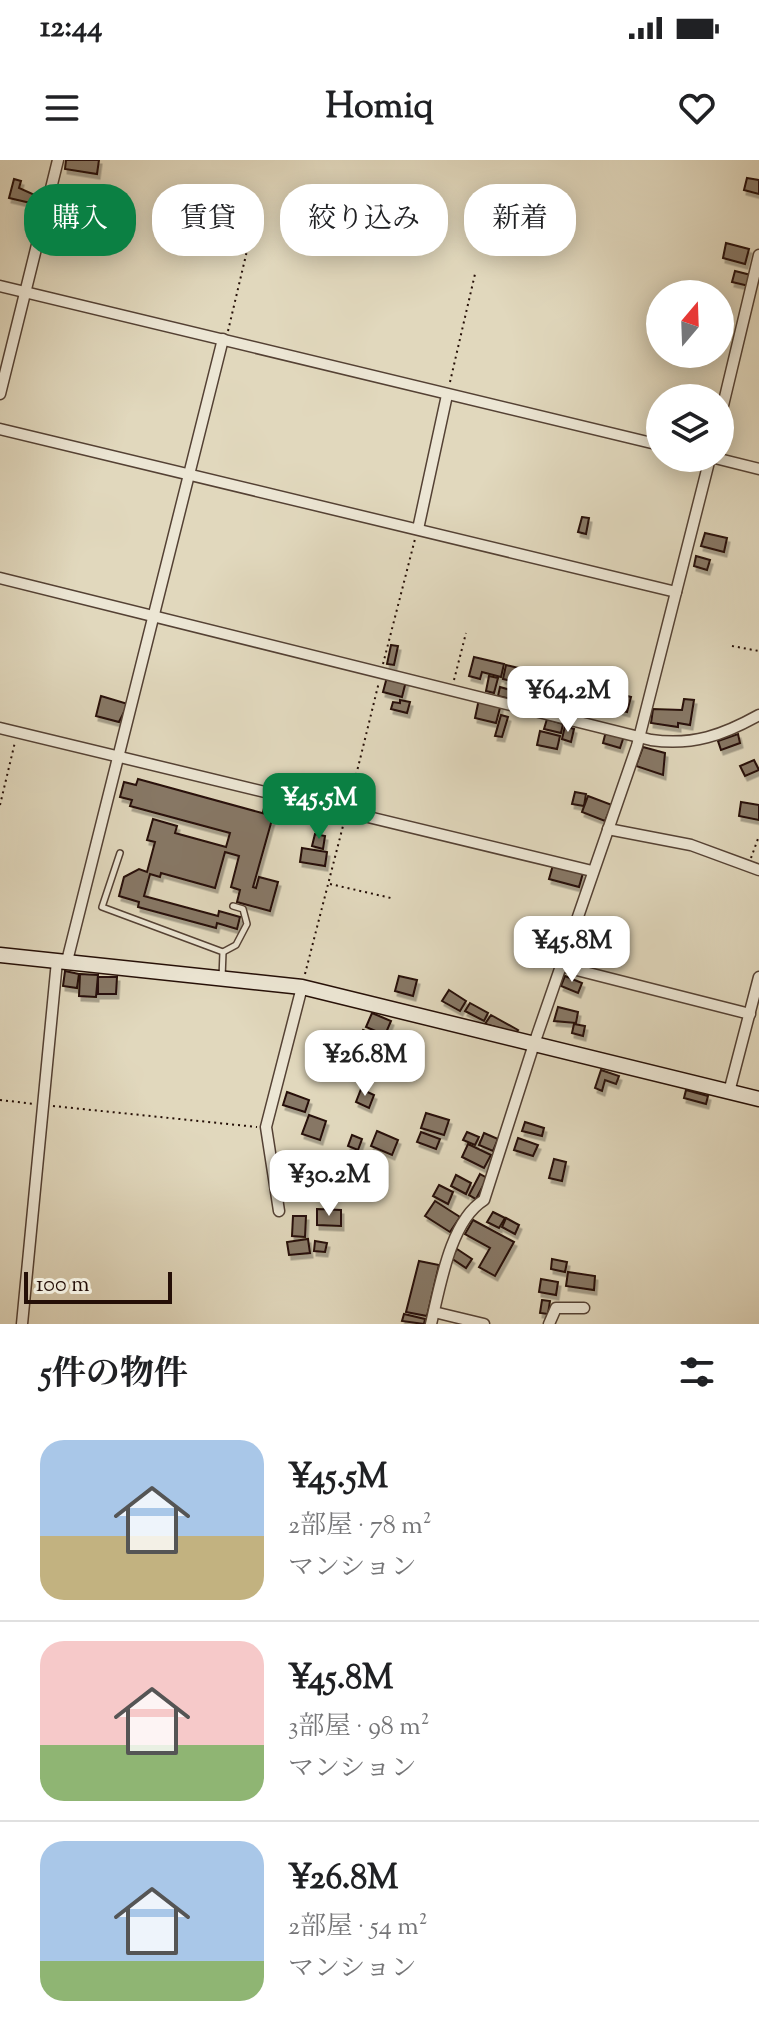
<!DOCTYPE html>
<html lang="ja">
<meta charset="utf-8">
<style>
:root{--surface:#fff;--page:#f6f6f6;--text:#202124;--muted:#757577;--line:#e0e0e0;--accent:#0b8043}
body{margin:0;font-family:"Sorts Mill Goudy","Noto Serif JP",serif;background:var(--page);color:var(--text);height:100vh;display:flex;flex-direction:column;font-size:30px;white-space:nowrap}
*{box-sizing:border-box;margin:0}
p{font-size:26px;color:var(--muted)}
.icon{flex:none;width:44px;height:44px;fill:none;stroke:currentColor;stroke-width:2;stroke-linecap:round;stroke-linejoin:round}
.map{position:relative;height:1164px;overflow:hidden}
.drawer{display:flex;flex-direction:column;background:var(--surface);flex:1}
.drawer>*{flex:none}
.banner{position:absolute;left:24px;top:24px;width:712px;height:72px;display:flex;gap:16px}
.needle{width:52px;rotate:19deg}
.tools{position:absolute;left:646px;top:120px;display:grid;gap:16px}
.tools a{display:grid;place-items:center;width:88px;height:88px;border-radius:50%;background:var(--surface);box-shadow:0 4px 20px #0003;font-size:40px}
.scale{position:absolute;left:24px;bottom:20px;width:148px;box-sizing:border-box;padding-left:8px;border:4px solid #250f07;border-top:0;font-size:22px;line-height:28px;white-space:nowrap;color:#250f07;-webkit-text-stroke:6px #ece6d4;paint-order:stroke}
.price{position:absolute;translate:-50% -68px;padding:0 18px;border-radius:16px;background:#fff;color:#222;font-size:26px;line-height:52px;filter:drop-shadow(0 2px 4px #0008)}
.price::after{content:'';position:absolute;left:50%;top:48px;width:24px;height:18px;margin-left:-12px;background:inherit;clip-path:polygon(0 0,100% 0,50% 100%)}
.price.active{background:var(--accent);color:#fff}
ul{padding:0;list-style:none}
li{display:flex;align-items:center;gap:24px;height:200px;padding:0 40px}
li+li{border-top:2px solid var(--line)}
li span{display:grid;place-items:center;flex:none;width:224px;height:160px;border-radius:24px;color:#555}
li>.icon{margin-inline-start:auto}
span .icon{width:96px;height:96px;fill:#fffc;stroke-width:1}
li b{font-size:34px}
h2{display:flex;justify-content:space-between;align-items:center;height:96px;padding:0 40px;font-size:34px}
.pill{padding:0 28px;border-radius:32px;background:var(--surface);box-shadow:0 4px 20px #0003;font-size:28px;line-height:72px}
.pill.active{background:var(--accent);color:#fff}
.status{display:flex;justify-content:space-between;align-items:center;height:56px;padding:0 40px;background:var(--surface);direction:ltr}
.status svg{height:22px;fill:currentColor}
header{display:flex;justify-content:space-between;align-items:center;height:104px;padding:0 40px;background:var(--surface);font-size:36px;font-weight:800}
.map>svg:first-child{display:block}
.building{fill:#877866;stroke:#250f07;stroke-width:2;filter:url(#shadow)}
.lines{fill:none;stroke-linecap:round;stroke-linejoin:round}
.lane-casing{stroke:#544134;stroke-width:8}
.street-casing{stroke:#544134;stroke-width:13}
.secondary-casing{stroke:#250f07;stroke-width:17}
.path{stroke:#250f07;stroke-width:2;stroke-dasharray:2 4;stroke-linecap:butt}
.lane{stroke:#ece6d4;stroke-width:5}
.street{stroke:#ece6d4;stroke-width:10}
.secondary{stroke:#ece6d4;stroke-width:14}
</style>
<div class="status"><b>12:44</b><svg viewBox="0 0 49 12"><path d="M0 12V9h3v3zM5 12V6h3v6zM10 12V3h3v9zM15 12V0h3v12zM26 1h20v11H26zM47 4h2v5h-2z"/></svg></div>
<header><svg class="icon" aria-label="menu" viewBox="0 0 24 24"><path d="M4 6h16M4 12h16M4 18h16"/></svg>Homiq<svg class="icon" aria-label="heart" viewBox="0 0 24 24"><path d="M12 20l-8-8c-3-5 5-10 8-4 3-6 11-1 8 4z"/></svg></header>
<div class="map">
<svg width="759" height="1164" viewBox="0 0 759 1164">
<defs>
<filter id="shadow"><feDropShadow dx="2.5" dy="4.5" stdDeviation="0" flood-color="#0004"/></filter>
</defs>
<rect width="100%" height="100%" fill="#e1d8bd"/>
<filter id="stains"><feTurbulence type="fractalNoise" baseFrequency=".0025" numOctaves="4"/><feColorMatrix values="0 0 0 0 .2 0 0 0 0 .09 0 0 0 0 .02 0 0 0 .5 -.17"/></filter>
<radialGradient id="worn" r=".72"><stop offset=".6" stop-color="#630" stop-opacity="0"/><stop offset="1" stop-color="#630" stop-opacity=".3"/></radialGradient>
<!-- building -->
<g class="building">
<path d="M66 0H99L97 14 65 9Z"/>
<path d="M747 18 759 20V34L744 30Z"/>
<path d="M14 19 21 21 19 28 37 36 35 44 9 38Z"/>
<path d="M726 83 749 89 745 104 723 98Z"/>
<path d="M735 111 751 115 749 126 732 122Z"/>
<path d="M582 357 589 358 586 374 578 372Z"/>
<path d="M705 373 727 378 724 392 701 386Z"/>
<path d="M696 396 710 400 707 410 694 406Z"/>
<path d="M391 485 398 486 394 505 387 504Z"/>
<path d="M474 497 504 504 501 517 482 512 480 519 469 516Z"/>
<path d="M506 505 523 509 520 523 503 519Z"/>
<path d="M489 516 498 518 494 533 486 531Z"/>
<path d="M387 517 406 521 402 537 383 532Z"/>
<path d="M500 527 514 531 511 539 498 536Z"/>
<path d="M609 531 631 537 627 552 605 546Z"/>
<path d="M101 536 128 544 119 562 96 556Z"/>
<path d="M479 539 501 544 496 563 475 558Z"/>
<path d="M684 539 694 540 690 565 678 563V567L651 563 653 549 682 550Z"/>
<path d="M400 540 410 542 407 553 391 549 393 542 400 543Z"/>
<path d="M501 555 508 557 502 577 495 576Z"/>
<path d="M547 559 563 564 561 573 544 569Z"/>
<path d="M565 566 574 569 571 582 562 579Z"/>
<path d="M540 571 560 576 557 589 537 585Z"/>
<path d="M606 571 624 576 620 588 603 583Z"/>
<path d="M738 574 740 583 721 590 718 581Z"/>
<path d="M643 587 665 593 663 615 636 606Z"/>
<path d="M754 600 759 610 745 616 740 606Z"/>
<path d="M138 619 273 656 253 727 256 728 259 717 278 722 270 751 237 742 240 730 231 727 239 696 225 692 215 728 161 713 160 717 150 714 144 736 218 756 219 751 240 757 237 769 217 763 216 768 138 747 139 742 119 736 124 717 139 709 147 712 155 682 147 680 153 659 177 666 175 673 226 687 230 673 130 646 132 640 120 637 124 622 136 625Z"/>
<path d="M575 632 586 634 584 646 572 644Z"/>
<path d="M588 636 612 645 605 661 582 652Z"/>
<path d="M266 640 285 645 281 658 263 652Z"/>
<path d="M741 642 759 645V660L739 656Z"/>
<path d="M315 674 325 676 323 689 312 686Z"/>
<path d="M302 688 327 692 325 706 300 702Z"/>
<path d="M553 705 583 713 579 727 549 719Z"/>
<path d="M65 811 79 814 77 828 63 826Z"/>
<path d="M80 814 98 815 96 837 79 836Z"/>
<path d="M399 816 417 820 413 836 395 831Z"/>
<path d="M565 816 582 823 578 833 561 826Z"/>
<path d="M98 817H117L116 834H98Z"/>
<path d="M449 830 466 841 460 851 442 841Z"/>
<path d="M470 843 488 853 484 861 465 851Z"/>
<path d="M558 847 578 852 576 863 554 861Z"/>
<path d="M372 853 391 861 385 875 366 867Z"/>
<path d="M491 855 518 870 516 873 485 864Z"/>
<path d="M574 864 585 866 583 876 572 873Z"/>
<path d="M363 870 385 880 378 894 357 885Z"/>
<path d="M601 910 619 916 616 924 605 920 602 931 595 928Z"/>
<path d="M361 929 374 935 369 948 356 942Z"/>
<path d="M686 930 708 936 706 944 684 938Z"/>
<path d="M287 932 309 940 305 952 283 945Z"/>
<path d="M426 953 449 960 444 975 421 968Z"/>
<path d="M309 955 326 961 320 980 302 974Z"/>
<path d="M525 962 544 968 542 976 522 971Z"/>
<path d="M377 971 398 980 392 995 371 986Z"/>
<path d="M421 972 440 979 436 989 417 982Z"/>
<path d="M467 972 479 977 475 985 463 980Z"/>
<path d="M484 973 498 979 493 991 479 985Z"/>
<path d="M352 975 362 979 358 990 348 986Z"/>
<path d="M518 978 538 985 533 996 514 990Z"/>
<path d="M468 984 491 995 484 1008 462 997Z"/>
<path d="M280 995 303 1001 299 1015 277 1009Z"/>
<path d="M554 999 566 1002 562 1021 549 1018Z"/>
<path d="M307 1002 325 1008 322 1018 304 1013Z"/>
<path d="M333 1008 344 1010 340 1030 330 1028Z"/>
<path d="M480 1014 487 1018 476 1039 469 1035Z"/>
<path d="M456 1015 471 1023 466 1034 451 1026Z"/>
<path d="M439 1025 453 1032 448 1044 433 1036Z"/>
<path d="M435 1041 460 1057 450 1072 425 1056Z"/>
<path d="M317 1049 341 1050V1066L317 1065Z"/>
<path d="M493 1052 505 1058 499 1068 487 1062Z"/>
<path d="M293 1056H306L305 1077 292 1076Z"/>
<path d="M506 1058 519 1065 515 1074 502 1067Z"/>
<path d="M473 1060 514 1082 495 1116 479 1107 490 1088 465 1074Z"/>
<path d="M308 1079 310 1093 289 1095 287 1082Z"/>
<path d="M315 1081 327 1083 325 1092 314 1091Z"/>
<path d="M457 1089 472 1099 466 1108 451 1098Z"/>
<path d="M552 1099 567 1102 565 1112 551 1109Z"/>
<path d="M419 1101 439 1105 427 1156 406 1152Z"/>
<path d="M568 1112 595 1116 594 1130 566 1126Z"/>
<path d="M541 1119 558 1122 556 1135 539 1132Z"/>
<path d="M542 1140 550 1141 548 1154 540 1153Z"/>
<path d="M404 1154 425 1159 424 1164 402 1161Z"/>
</g>
<g class="lines">
<defs>
<g id="lane">
<path d="M120 693 102 747 223 792 222 818"/>
<path d="M223 792 236 785 247 764 243 749 233 746"/>
</g>
<g id="street">
<path d="M0 126 660 285"/>
<path d="M0 234 58 0"/>
<path d="M720 258 759 95"/>
<path d="M0 269 676 432"/>
<path d="M715 298 759 309"/>
<path d="M418 369 447 235"/>
<path d="M0 418 651 580C693 586 723 575 759 555"/>
<path d="M0 568 592 711"/>
<path d="M608 669 691 685 759 710"/>
<path d="M67 801 223 179"/>
<path d="M561 806 750 854"/>
<path d="M729 932 759 817"/>
<path d="M279 1051 266 967 302 827"/>
<path d="M434 1152 484 1164"/>
<path d="M22 1164 57 801"/>
<path d="M431 1164C440 1127 450 1061 484 1040L534 884 637 586 710 298"/>
<path d="M549 1164 556 1148H584"/>
</g>
<path id="secondary" d="M0 795 302 827 759 939"/>
</defs>
<!-- lane casing -->
<use href="#lane" class="lane-casing"/>
<!-- street casing -->
<use href="#street" class="street-casing"/>
<!-- secondary casing -->
<use href="#secondary" class="secondary-casing"/>
<!-- path -->
<g class="path">
<path d="M59 31 94 30"/>
<path d="M228 171 259 40"/>
<path d="M450 222 475 114"/>
<path d="M732 486 759 491"/>
<path d="M383 504 415 379"/>
<path d="M454 520 466 473"/>
<path d="M349 644 379 522"/>
<path d="M0 645 15 582"/>
<path d="M751 698 759 676"/>
<path d="M330 724 391 738"/>
<path d="M305 814 344 662"/>
<path d="M0 940 35 944"/>
<path d="M53 946 257 967"/>
</g>
<!-- lane -->
<use href="#lane" class="lane"/>
<!-- street -->
<use href="#street" class="street"/>
<!-- secondary -->
<use href="#secondary" class="secondary"/>
</g>
<rect width="100%" height="100%" filter="url(#stains)"/>
<rect width="100%" height="100%" fill="url(#worn)"/>
</svg>
<div class="tools">
<a><svg class="needle" viewBox="-14 -14 28 28"><path d="M0-13l5 13h-10z" fill="#e53935"/><path d="M0 13l5-13h-10z" fill="#757577"/></svg></a>
<a><svg class="icon" aria-label="layers" viewBox="0 0 24 24"><path d="M12 4l9 5-9 5-9-5zM3 14l9 5 9-5"/></svg></a>
</div>
<div class="scale">100 m</div>
<b class="price" style="left:568px;top:574px">¥64.2M</b>
<b class="price active" style="left:319px;top:681px">¥45.5M</b>
<b class="price" style="left:572px;top:824px">¥45.8M</b>
<b class="price" style="left:365px;top:938px">¥26.8M</b>
<b class="price" style="left:329px;top:1058px">¥30.2M</b>
<div class="banner">
<a class="pill active">購入</a>
<a class="pill">賃貸</a>
<a class="pill">絞り込み</a>
<a class="pill">新着</a>
</div>
</div>
<section class="drawer">
<h2>5件の物件<svg class="icon" aria-label="filters" viewBox="0 0 24 24"><path d="M4 7h16M4 17h16"/><circle cx="9" cy="7" r="2"/><circle cx="15" cy="17" r="2"/></svg></h2>
<ul>
<li><span style="background:linear-gradient(#a9c7e8 60%,#c2b280 0)"><svg class="icon" aria-label="home" viewBox="0 0 24 24"><path d="M3 11l9-7 9 7M6 9v11h12V9"/></svg></span><div><b>¥45.5M</b><p>2部屋 · 78 m²</p><p>マンション</p></div></li>
<li><span style="background:linear-gradient(#f6c9c9 65%,#8fb573 0)"><svg class="icon" aria-label="home" viewBox="0 0 24 24"><path d="M3 11l9-7 9 7M6 9v11h12V9"/></svg></span><div><b>¥45.8M</b><p>3部屋 · 98 m²</p><p>マンション</p></div></li>
<li><span style="background:linear-gradient(#a9c7e8 75%,#8fb573 0)"><svg class="icon" aria-label="home" viewBox="0 0 24 24"><path d="M3 11l9-7 9 7M6 9v11h12V9"/></svg></span><div><b>¥26.8M</b><p>2部屋 · 54 m²</p><p>マンション</p></div></li>
</ul>
</section>
